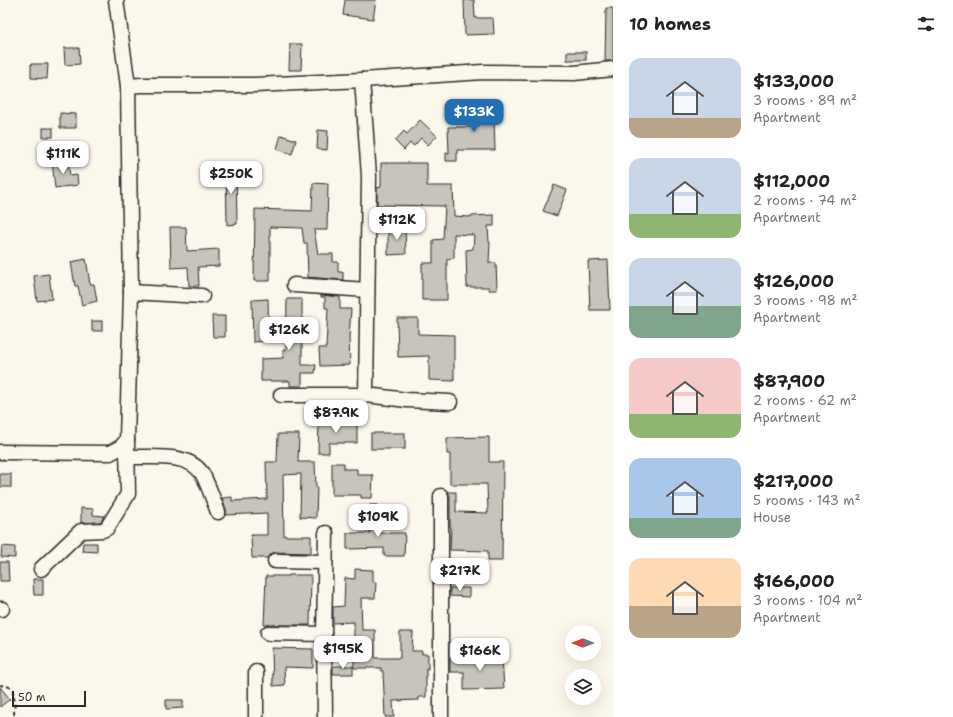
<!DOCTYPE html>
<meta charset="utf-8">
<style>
:root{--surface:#fff;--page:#f6f6f6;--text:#222;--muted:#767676;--accent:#1f6fb2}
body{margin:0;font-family:"Shantell Sans",sans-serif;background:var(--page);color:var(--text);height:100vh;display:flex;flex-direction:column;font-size:15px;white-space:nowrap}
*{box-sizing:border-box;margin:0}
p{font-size:13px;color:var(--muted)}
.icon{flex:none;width:22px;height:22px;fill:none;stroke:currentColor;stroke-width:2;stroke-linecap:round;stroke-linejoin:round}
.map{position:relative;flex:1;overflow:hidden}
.drawer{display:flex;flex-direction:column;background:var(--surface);width:340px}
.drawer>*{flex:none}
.needle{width:26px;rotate:270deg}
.tools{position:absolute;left:565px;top:625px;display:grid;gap:8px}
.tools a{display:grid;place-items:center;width:36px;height:36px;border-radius:50%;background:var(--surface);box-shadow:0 4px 16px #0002;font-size:20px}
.scale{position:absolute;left:12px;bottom:10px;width:74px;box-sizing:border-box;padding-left:4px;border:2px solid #2b2b2b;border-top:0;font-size:11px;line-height:14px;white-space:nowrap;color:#2b2b2b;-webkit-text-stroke:3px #fbf7ec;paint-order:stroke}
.price{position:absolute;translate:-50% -34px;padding:0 9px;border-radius:8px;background:#fff;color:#222;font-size:13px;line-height:26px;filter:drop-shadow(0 1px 2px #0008)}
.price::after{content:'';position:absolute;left:50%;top:24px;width:12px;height:9px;margin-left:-6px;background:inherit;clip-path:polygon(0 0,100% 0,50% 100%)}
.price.selected{background:var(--accent);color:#fff}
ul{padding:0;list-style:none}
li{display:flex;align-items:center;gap:12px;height:100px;padding:0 16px}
li span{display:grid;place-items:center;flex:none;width:112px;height:80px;border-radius:12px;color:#555}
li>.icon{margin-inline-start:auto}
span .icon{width:48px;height:48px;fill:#fffc;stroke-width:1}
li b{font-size:17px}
h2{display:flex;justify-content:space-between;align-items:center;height:48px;padding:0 16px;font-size:17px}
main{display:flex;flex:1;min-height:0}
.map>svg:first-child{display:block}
.building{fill:#c7c4bc;stroke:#2b2b2b}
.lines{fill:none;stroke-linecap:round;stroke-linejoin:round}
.minor-casing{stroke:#2b2b2b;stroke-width:17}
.path{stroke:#2b2b2b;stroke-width:2;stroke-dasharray:4 3;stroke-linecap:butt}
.minor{stroke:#fbf7ec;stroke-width:14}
</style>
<main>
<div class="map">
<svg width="613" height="717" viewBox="0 0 613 717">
<rect width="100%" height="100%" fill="#fbf7ec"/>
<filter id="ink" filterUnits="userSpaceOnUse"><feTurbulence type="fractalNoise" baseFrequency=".025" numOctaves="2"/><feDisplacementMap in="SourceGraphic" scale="8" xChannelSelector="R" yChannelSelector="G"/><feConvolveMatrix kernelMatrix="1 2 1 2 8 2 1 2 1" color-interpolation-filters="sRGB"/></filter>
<g filter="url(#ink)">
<!-- building -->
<g class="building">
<path d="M345 0H376L373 19 343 15Z"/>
<path d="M464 0H474L475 18H493L494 34 465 35Z"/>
<path d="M606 8H613V61H605Z"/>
<path d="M290 44H302L301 70H289Z"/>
<path d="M64 48H79L80 64 65 65Z"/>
<rect x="567" y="52" width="19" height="8"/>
<path d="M31 64H48L47 79 31 78Z"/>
<path d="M478 100H495V118H494L495 150H457V161H446V153H449L448 127H478Z"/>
<path d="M60 113 76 114V128H60Z"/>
<path d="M420 120 437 136 428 145 421 138 414 146 410 143 404 150 395 141 404 131 407 134Z"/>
<rect x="43" y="128" width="10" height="9"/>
<path d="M318 130 328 131 327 150 317 149Z"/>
<path d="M281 135 296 140 292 154 277 149Z"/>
<path d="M68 160 70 176 77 175 78 185 55 188 52 161Z"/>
<path d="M381 163H427V186H453L454 216 470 217V216L494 215V226H488L489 242H490L489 263H496L497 290H489V287H467L466 250 473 249 474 235 454 234V258L447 259V300H422V263H433V240L443 239 445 206 377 205V188L381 187Z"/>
<path d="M226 165H236L237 224 227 225Z"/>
<path d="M313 183 328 184 327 230H314L318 254H333V262H338V272H343V280L308 277 307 243H304L302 228 270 227V281H254L255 209 312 211Z"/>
<path d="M554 185 567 190 557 216 543 211Z"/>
<path d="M170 227H186L187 251 219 249V266L198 267 199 286H189L188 267 171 268Z"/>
<path d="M388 228H405L406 254 388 255Z"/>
<path d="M86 259 90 284H94L97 301 82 305 78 286H75L71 262Z"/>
<path d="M608 260 610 310H590L588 261Z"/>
<path d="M49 274 52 299 37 301 34 276Z"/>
<path d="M321 295 340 297V309H351L349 338 350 365 320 366 319 348H326L328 308H325V297H321Z"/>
<path d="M268 299 269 341 253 342 252 300Z"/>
<path d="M287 299H302V365H316L315 373H302V386H290V381H261V359L283 358V350H286Z"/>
<path d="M212 316H225V337H213Z"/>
<path d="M397 318H418V334L454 335V381L429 380V356L398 357Z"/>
<rect x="92" y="321" width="10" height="10"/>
<path d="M319 420 357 421V443H329V453H318Z"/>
<rect x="371" y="433" width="34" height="16"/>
<path d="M278 434H299L298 462H315L316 487H317L316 518 300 517 301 474 283 475 284 536H311V553L275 552 271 554 267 558H252L251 535H267V513L226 515V509L222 498 232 497V501L267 499 266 462H277Z"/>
<path d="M489 437V462H503L502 561H488V551L450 550 451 527H450V496L448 492H456V512L488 513 487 484H450V454H447V438Z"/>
<path d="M332 463H344V469H357V475H373L372 498H361V495H332Z"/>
<rect x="0" y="474" width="11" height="13"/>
<path d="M370 505H378V533H405L404 556H384V548L347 549V533H370Z"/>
<path d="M81 508 93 509V515L104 516 101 522 81 523Z"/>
<path d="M83 543H97V552L82 551Z"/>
<path d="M2 546 15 547V558L1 557Z"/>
<path d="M0 562H8L9 581H0Z"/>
<path d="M355 569 373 570V582H376L375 598H361L362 630H375V658H400V632H413L412 651H422V654H428V669L426 668V697H419V700L393 701 394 717H385L383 671H381V668H354V622L333 623V607L344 606 345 578 355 579Z"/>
<path d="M289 575H311L310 625H264L266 576H289Z"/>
<path d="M33 579H43V595H34Z"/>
<path d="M450 588H469V597L450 596Z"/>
<path d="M272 648 313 649V668L284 667 285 685 273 686Z"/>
<path d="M450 657H502L504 689 464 690V672H450Z"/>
<rect x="333" y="666" width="20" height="8"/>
<path d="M0 687 10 699 0 707Z"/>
<path d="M166 700H183V708L166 709Z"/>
</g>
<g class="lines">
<defs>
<g id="minor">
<path d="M116 0 128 86"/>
<path d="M362 80 369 176 366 395"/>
<path d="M294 285 367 290"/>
<path d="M131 292 202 296"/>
<path d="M281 395H366L407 400 450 402"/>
<path d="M0 452 110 453 121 447 127 440 131 292 128 86 141 85H255L362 80 483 72 574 73 613 69"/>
<path d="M127 457C150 458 186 452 201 472 206 478 214 502 218 512"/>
<path d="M275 561 325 562"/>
<path d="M41 569 81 531 103 530 107 528 128 494 127 440"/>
<path d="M0 609H2"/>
<path d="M268 633 324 634"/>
<path d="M256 672V717"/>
<path d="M325 717 324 634 326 533"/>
<path d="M441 717V496"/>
</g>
</defs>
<!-- minor casing -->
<use href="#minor" class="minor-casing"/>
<!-- path -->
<path class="path" d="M0 685 10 687C17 696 14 706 14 717"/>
<!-- minor -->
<use href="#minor" class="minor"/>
</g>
</g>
</svg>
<div class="tools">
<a><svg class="needle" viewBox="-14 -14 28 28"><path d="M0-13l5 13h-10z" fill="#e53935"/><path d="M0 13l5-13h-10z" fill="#767676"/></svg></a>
<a><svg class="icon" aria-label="layers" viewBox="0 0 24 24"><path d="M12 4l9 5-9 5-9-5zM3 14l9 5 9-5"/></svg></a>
</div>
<div class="scale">50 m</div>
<b class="price selected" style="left:474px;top:133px">$133K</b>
<b class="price" style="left:63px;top:175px">$111K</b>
<b class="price" style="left:231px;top:195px">$250K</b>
<b class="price" style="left:397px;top:241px">$112K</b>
<b class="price" style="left:289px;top:351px">$126K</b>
<b class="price" style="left:336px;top:434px">$87.9K</b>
<b class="price" style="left:378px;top:538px">$109K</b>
<b class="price" style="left:460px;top:592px">$217K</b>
<b class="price" style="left:343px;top:670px">$195K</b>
<b class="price" style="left:480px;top:672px">$166K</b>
</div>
<section class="drawer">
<h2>10 homes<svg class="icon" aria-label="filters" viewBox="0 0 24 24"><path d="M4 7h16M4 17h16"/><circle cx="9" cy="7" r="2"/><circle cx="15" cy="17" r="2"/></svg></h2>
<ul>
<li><span style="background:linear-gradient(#c9d6e8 75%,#b9a48a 0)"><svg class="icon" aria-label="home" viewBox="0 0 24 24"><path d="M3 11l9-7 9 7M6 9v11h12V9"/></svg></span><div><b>$133,000</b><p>3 rooms · 89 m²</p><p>Apartment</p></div></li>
<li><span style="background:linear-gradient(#c9d6e8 70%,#8fb573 0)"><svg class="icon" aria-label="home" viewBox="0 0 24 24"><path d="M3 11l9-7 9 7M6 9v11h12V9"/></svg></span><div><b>$112,000</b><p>2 rooms · 74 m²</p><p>Apartment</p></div></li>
<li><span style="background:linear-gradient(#c9d6e8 60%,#7fa58c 0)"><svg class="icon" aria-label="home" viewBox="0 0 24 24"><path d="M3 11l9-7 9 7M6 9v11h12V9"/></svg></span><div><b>$126,000</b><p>3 rooms · 98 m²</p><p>Apartment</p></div></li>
<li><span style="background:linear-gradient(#f6c9c9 70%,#8fb573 0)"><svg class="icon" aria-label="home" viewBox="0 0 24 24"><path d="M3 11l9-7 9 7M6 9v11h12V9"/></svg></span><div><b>$87,900</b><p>2 rooms · 62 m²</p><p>Apartment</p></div></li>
<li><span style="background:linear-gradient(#a9c7e8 75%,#7fa58c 0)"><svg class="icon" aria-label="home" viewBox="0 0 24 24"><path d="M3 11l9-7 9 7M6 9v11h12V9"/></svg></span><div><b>$217,000</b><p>5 rooms · 143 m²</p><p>House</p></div></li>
<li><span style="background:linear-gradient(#ffd9b3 60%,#b9a48a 0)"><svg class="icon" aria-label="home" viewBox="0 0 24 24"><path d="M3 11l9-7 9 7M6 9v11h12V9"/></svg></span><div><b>$166,000</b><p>3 rooms · 104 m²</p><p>Apartment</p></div></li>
</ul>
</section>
</main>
